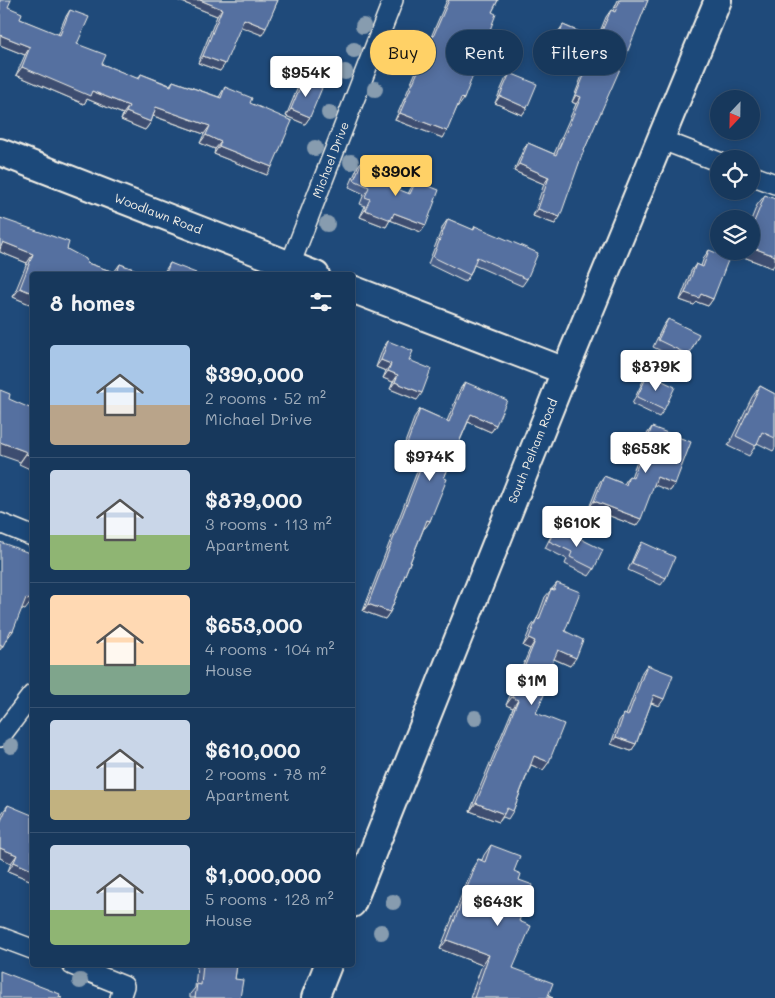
<!DOCTYPE html>
<meta charset="utf-8">
<style>
:root{--surface:#17385c;--page:#244365;--text:#f1f3f6;--muted:#9eacbb;--line:#365272;--accent:#ffd166}
body{margin:0;font-family:Mali,sans-serif;background:var(--page);color:var(--text);height:100vh;display:flex;flex-direction:column;font-size:19px;white-space:nowrap}
*{box-sizing:border-box;margin:0}
p{font-size:16px;color:var(--muted)}
.icon{flex:none;width:28px;height:28px;fill:none;stroke:currentColor;stroke-width:2;stroke-linecap:round;stroke-linejoin:round}
.map{position:relative;flex:1;overflow:hidden}
.drawer{position:absolute;left:30px;top:272px;width:325px;height:695px;display:flex;flex-direction:column;background:var(--surface);border-radius:5px;box-shadow:0 2px 12px #0003,0 0 0 1px var(--line)}
.drawer>*{flex:none}
.banner{position:absolute;left:370px;top:30px;width:330px;height:45px;display:flex;gap:10px}
.needle{width:32px;rotate:202deg}
.tools{position:absolute;left:710px;top:90px;display:grid;gap:10px}
.tools a{display:grid;place-items:center;width:50px;height:50px;border-radius:50%;background:var(--surface);box-shadow:0 2px 12px #0003,0 0 0 1px var(--line);font-size:25px}
.price{position:absolute;translate:-50% -42px;padding:0 11px;border-radius:5px;background:#fff;color:#222;font-size:16px;line-height:32px;filter:drop-shadow(0 1px 2px #0008)}
.price::after{content:'';position:absolute;left:50%;top:30px;width:15px;height:11px;margin-left:-8px;background:inherit;clip-path:polygon(0 0,100% 0,50% 100%)}
.price.selected{background:var(--accent);color:#111}
ul{padding:0;list-style:none}
li{display:flex;align-items:center;gap:15px;height:125px;padding:0 20px}
li+li{border-top:1px solid var(--line)}
li span{display:grid;place-items:center;flex:none;width:140px;height:100px;border-radius:5px;color:#555}
li>.icon{margin-inline-start:auto}
span .icon{width:60px;height:60px;fill:#fffc;stroke-width:1}
li b{font-size:21px}
h2{display:flex;justify-content:space-between;align-items:center;height:60px;padding:0 20px;font-size:21px}
.tag{padding:0 18px;border-radius:22px;background:var(--surface);box-shadow:0 2px 12px #0003,0 0 0 1px var(--line);font-size:18px;line-height:45px}
.tag.selected{background:var(--accent);color:#111}
.map>svg:first-child{display:block}
.lines{fill:none;stroke-linecap:round;stroke-linejoin:round}
.minor-casing{stroke:#f4f1e8;stroke-width:22}
.secondary-casing{stroke:#f4f1e8;stroke-width:30}
.minor{stroke:#1f4a7a;stroke-width:19}
.secondary{stroke:#1f4a7a;stroke-width:26}
.tree{fill:#879caf}
.wall{fill:#49608a;stroke:#f4f1e8}
.shaded-wall{fill:#3c4e70;stroke:#f4f1e8}
.building{fill:#5570a0;stroke:#f4f1e8}
.labels{text-anchor:middle;stroke-width:4;stroke-linejoin:round;paint-order:stroke}
.street-label{font-size:12px;fill:#f4f1e8;stroke:#1f4a7a}
</style>
<div class="map">
<svg width="775" height="998" viewBox="0 0 775 998">
<rect width="100%" height="100%" fill="#1f4a7a"/>
<filter id="ink" filterUnits="userSpaceOnUse"><feTurbulence type="fractalNoise" baseFrequency=".02" numOctaves="2"/><feDisplacementMap in="SourceGraphic" scale="10" xChannelSelector="R" yChannelSelector="G"/><feConvolveMatrix kernelMatrix="1 2 1 2 8 2 1 2 1" color-interpolation-filters="sRGB"/></filter>
<g filter="url(#ink)">
<g class="lines">
<defs>
<g id="minor">
<path d="M662 140 719 162"/>
<path d="M751 175 775 184"/>
<path d="M290 265 393 0"/>
<path d="M0 523 32 536"/>
<path d="M0 737 32 695"/>
<path d="M0 937 32 949"/>
<path d="M72 965 124 986 120 998"/>
</g>
<g id="secondary">
<path d="M0 152 316 275"/>
<path d="M352 289 565 371"/>
<path d="M352 904 565 371 718 0"/>
<path d="M315 998 328 965"/>
</g>
</defs>
<!-- minor casing -->
<use href="#minor" class="minor-casing"/>
<!-- secondary casing -->
<use href="#secondary" class="secondary-casing"/>
<!-- minor -->
<use href="#minor" class="minor"/>
<!-- secondary -->
<use href="#secondary" class="secondary"/>
</g>
<!-- trees -->
<g class="tree">
<circle cx="363" cy="26" r="8"/>
<circle cx="354" cy="50" r="8"/>
<circle cx="392" cy="53" r="8"/>
<circle cx="345" cy="72" r="8"/>
<circle cx="375" cy="89" r="8"/>
<circle cx="329" cy="113" r="8"/>
<circle cx="315" cy="148" r="8"/>
<circle cx="351" cy="162" r="8"/>
<circle cx="327" cy="224" r="8"/>
<circle cx="475" cy="718" r="8"/>
<circle cx="11" cy="746" r="8"/>
<circle cx="393" cy="902" r="8"/>
<circle cx="381" cy="932" r="8"/>
<circle cx="80" cy="981" r="8"/>
</g>
<!-- wall -->
<g class="wall">
<path d="M0 0 20 19 58 35 65 18 70 10 77 44 102 64 138 79 141 74 170 85 173 81 219 97 225 87 250 103 267 175 214 154 215 149 200 143 204 134 153 116 151 122 145 130 121 120 123 114 87 99 84 104 16 75 25 55 0 45Z"/>
<path d="M177 0H278L262 35 241 26 220 71 198 63 217 16Z"/>
<path d="M447 0H498L492 12 459 106 458 105 443 138 395 120Z"/>
<path d="M618 0H648L582 155 555 224 533 216 544 184 514 171 523 150 528 143 554 154 576 104 572 102 583 73 547 58 558 32 563 25 597 39 606 17 611 10 613 11Z"/>
<path d="M510 73 527 108 522 115 495 103 505 80Z"/>
<path d="M303 80 310 117 305 124 286 116 298 87Z"/>
<path d="M363 159 375 180 408 194 411 188 416 181 421 232 390 220 386 227 360 217 365 206 360 204 364 194 349 187 358 166Z"/>
<path d="M765 195 772 268 731 252 751 251V220L757 205Z"/>
<path d="M0 218 67 249 87 263 114 272 120 264 150 275 32 305 13 297 27 263 0 252Z"/>
<path d="M448 219 473 230 475 226 527 279 522 286 474 265 470 275 465 282 428 264 443 226Z"/>
<path d="M709 250 713 299 708 306 697 302 694 305 680 300 691 271 696 264 701 266 704 257Z"/>
<path d="M170 263 195 275H162Z"/>
<path d="M668 319 689 355 684 362 653 347 663 326Z"/>
<path d="M388 341 409 360 417 400 390 389 393 382 383 378 386 371 376 367 383 348Z"/>
<path d="M648 374 664 410 659 417 632 404 643 381Z"/>
<path d="M465 382 496 425 491 432 468 422 444 478 430 521 425 528H424L390 612 385 619 363 611 420 464 400 456 415 416 420 409 447 421 460 389Z"/>
<path d="M760 386 775 394V448L773 451 757 443 749 456 728 446 752 397Z"/>
<path d="M652 427 675 484 670 491 654 484 636 526 589 508 599 483 604 476 624 484 629 476 631 477 647 434Z"/>
<path d="M557 527 594 569 589 576 565 564 567 559 545 548 552 534Z"/>
<path d="M642 542 666 578 661 585 628 570 637 549Z"/>
<path d="M557 583 565 631 570 666 554 659 542 686 536 713 549 762 543 770 531 765 513 811 508 819 503 817 499 822 470 811 513 708 506 705 530 649 523 646 531 627 537 619 545 597Z"/>
<path d="M647 665 659 706 651 703 636 744 631 751 611 744 619 721 624 714 626 715 642 672Z"/>
<path d="M8 805 32 881 8 871 11 863 0 858V818L2 813Z"/>
<path d="M491 845 514 871 519 880V921L513 968 548 996 553 998H470L482 965 440 949 472 869 478 859 482 860 484 855Z"/>
<path d="M198 965H237L235 979 240 998H190V994L195 988 197 966Z"/>
</g>
<!-- shaded-wall -->
<g class="shaded-wall">
<path d="M177 0H200L222 9 217 16Z"/>
<path d="M244 19 266 28 262 35 239 26Z"/>
<path d="M0 35 30 47 25 55 0 45Z"/>
<path d="M552 51 588 66 583 73 547 58Z"/>
<path d="M203 56 225 64 220 71 198 63Z"/>
<path d="M22 67 92 91 129 106 123 114 87 99 84 104 16 75Z"/>
<path d="M576 95 581 97 576 104 572 102Z"/>
<path d="M500 96 527 108 522 115 495 103Z"/>
<path d="M461 98 464 99 459 106 456 104Z"/>
<path d="M156 107 210 126 204 134 151 115Z"/>
<path d="M291 109 310 117 305 124 286 116Z"/>
<path d="M126 112 151 122 145 130 121 120Z"/>
<path d="M400 113 447 131 443 138 395 120Z"/>
<path d="M206 135 221 142 215 149 200 143Z"/>
<path d="M219 146 272 167 267 175 214 154Z"/>
<path d="M519 164 549 177 544 184 514 171Z"/>
<path d="M538 209 560 217 555 224 533 216Z"/>
<path d="M365 210 394 213 426 225 421 232 390 220 386 227 360 217Z"/>
<path d="M3 242 33 254 27 263 0 252V246Z"/>
<path d="M751 247 775 256V264L772 268 731 252 751 251Z"/>
<path d="M20 288 32 293V305L13 297Z"/>
<path d="M685 293 701 294 713 299 708 306 697 302 694 305 680 300Z"/>
<path d="M381 360 391 364 386 371 376 367Z"/>
<path d="M388 371 398 375 393 382 383 378Z"/>
<path d="M395 382 422 393 417 400 390 389Z"/>
<path d="M471 414 496 425 491 432 466 421Z"/>
<path d="M0 442 27 452 20 462 0 455Z"/>
<path d="M405 449 425 457 420 464 400 456Z"/>
<path d="M26 454 32 456V470L19 464Z"/>
<path d="M657 477 675 484 670 491 652 484Z"/>
<path d="M594 501 641 519 636 526 589 508Z"/>
<path d="M427 520 430 521 425 528 422 527Z"/>
<path d="M26 598 32 601 25 610 19 608Z"/>
<path d="M368 604 390 612 385 619 363 611Z"/>
<path d="M11 630 13 631 6 640 4 639Z"/>
<path d="M529 638 535 641 530 649 523 646Z"/>
<path d="M0 644 3 646 0 650Z"/>
<path d="M558 650 576 658 570 666 552 658Z"/>
<path d="M654 695 664 699 659 706 649 702Z"/>
<path d="M512 697 518 700 513 708 506 705Z"/>
<path d="M616 737 636 744 631 751 611 744Z"/>
<path d="M534 756 549 762 543 770 529 764Z"/>
<path d="M476 803 504 814 499 822 470 811Z"/>
<path d="M0 848 17 855 11 863 0 858Z"/>
<path d="M14 862 32 870V881L8 871Z"/>
<path d="M447 940 489 955 482 965 440 949Z"/>
</g>
<!-- building -->
<g class="building">
<path d="M0 0H11L8 7 22 13 20 19 60 35 70 10 89 17 77 44 106 55 102 64 139 79 141 74 171 86 173 81 221 98 225 87 252 98 250 103 292 121 272 167 219 146 221 142 206 135 210 126 156 107 151 122 126 112 129 106 92 91 90 96 22 67 30 47 0 35Z"/>
<path d="M200 0H278L266 28 244 19 225 64 203 56 222 9Z"/>
<path d="M449 0H498L492 12 496 14 464 99 461 98 447 131 400 113Z"/>
<path d="M620 0H648L627 53 582 155 560 217 538 209 549 177 519 164 528 143 556 155 581 97 576 95 588 66 552 51 563 25 598 40 611 10 615 12Z"/>
<path d="M510 73 537 84 527 108 500 96Z"/>
<path d="M303 80 322 88 310 117 291 109Z"/>
<path d="M363 159 381 167 375 180 410 194 416 181 439 190 426 225 394 213 391 220 365 210 370 199 365 197 369 187 354 180Z"/>
<path d="M765 195 775 199V256L751 247V221L754 222Z"/>
<path d="M0 218 69 242 67 249 86 259 87 263 117 273 120 264 150 275H32V293L20 288 33 254 3 242 0 249Z"/>
<path d="M448 219 474 230 475 226 538 253 527 279 477 257 470 275 433 257Z"/>
<path d="M709 250 729 258 713 299 701 294 699 298 685 293 696 264 703 267Z"/>
<path d="M170 263 196 273 195 275H165Z"/>
<path d="M668 319 699 334 689 355 658 340Z"/>
<path d="M388 341 413 351 409 360 431 369 422 393 395 382 398 375 388 371 391 364 381 360Z"/>
<path d="M648 374 675 387 664 410 637 397Z"/>
<path d="M465 382 507 400 496 425 471 414 444 478 447 479 430 521 427 520 390 612 368 604 425 457 405 449 420 409 449 422Z"/>
<path d="M760 386 775 394V438L762 432 756 446 736 436Z"/>
<path d="M0 390 10 394 9 399 32 409V456L26 454 27 452 0 442Z"/>
<path d="M652 427 691 442 675 484 657 477 641 519 594 501 604 476 626 485 629 476 633 478Z"/>
<path d="M557 527 603 550 594 569 570 557 572 552 549 541Z"/>
<path d="M0 542 32 554V601L26 598 13 631 11 630 3 646 0 644Z"/>
<path d="M642 542 675 557 666 578 632 563Z"/>
<path d="M557 583 580 592 565 631 583 640 576 658 558 650 542 686 547 688 536 713 564 724 549 762 534 756 513 811 507 808 504 814 476 803 518 700 512 697 535 641 529 638 537 618 539 620 551 589 554 590Z"/>
<path d="M647 665 673 675 664 699 654 695 636 744 616 737 624 714 628 716Z"/>
<path d="M8 805 32 815V870L14 862 17 855 0 848V823Z"/>
<path d="M491 845 520 856 514 871 521 874 519 880 533 885 519 921 531 926 513 968 553 983 548 996 553 998H474L489 955 447 940 478 859 485 862Z"/>
<path d="M203 965H237L235 979 243 980 240 998H195L197 984 201 985Z"/>
<path d="M0 971 60 994 59 997 62 998H0Z"/>
</g>
</g>
<g class="labels">
<!-- street labels -->
<g class="street-label">
<text transform="translate(331 160) rotate(-69)" y="4">Michael Drive</text>
<text transform="translate(158 214) rotate(21)" y="4">Woodlawn Road</text>
<text transform="translate(533 451) rotate(-68)" y="4">South Pelham Road</text>
</g>
</g>
</svg>
<div class="tools">
<a><svg class="needle" viewBox="-14 -14 28 28"><path d="M0-13l5 13h-10z" fill="#e53935"/><path d="M0 13l5-13h-10z" fill="#9eacbb"/></svg></a>
<a><svg class="icon" aria-label="locate" viewBox="0 0 24 24"><circle cx="12" cy="12" r="6"/><path d="M12 2v4M12 18v4M2 12h4M18 12h4"/></svg></a>
<a><svg class="icon" aria-label="layers" viewBox="0 0 24 24"><path d="M12 4l9 5-9 5-9-5zM3 14l9 5 9-5"/></svg></a>
</div>
<b class="price" style="left:306px;top:98px">$954K</b>
<b class="price selected" style="left:396px;top:197px">$390K</b>
<b class="price" style="left:656px;top:392px">$879K</b>
<b class="price" style="left:646px;top:474px">$653K</b>
<b class="price" style="left:430px;top:482px">$974K</b>
<b class="price" style="left:577px;top:548px">$610K</b>
<b class="price" style="left:532px;top:706px">$1M</b>
<b class="price" style="left:498px;top:927px">$643K</b>
<div class="banner">
<a class="tag selected">Buy</a>
<a class="tag">Rent</a>
<a class="tag">Filters</a>
</div>
<section class="drawer">
<h2>8 homes<svg class="icon" aria-label="filters" viewBox="0 0 24 24"><path d="M4 7h16M4 17h16"/><circle cx="9" cy="7" r="2"/><circle cx="15" cy="17" r="2"/></svg></h2>
<ul>
<li><span style="background:linear-gradient(#a9c7e8 60%,#b9a48a 0)"><svg class="icon" aria-label="home" viewBox="0 0 24 24"><path d="M3 11l9-7 9 7M6 9v11h12V9"/></svg></span><div><b>$390,000</b><p>2 rooms · 52 m²</p><p>Michael Drive</p></div></li>
<li><span style="background:linear-gradient(#c9d6e8 65%,#8fb573 0)"><svg class="icon" aria-label="home" viewBox="0 0 24 24"><path d="M3 11l9-7 9 7M6 9v11h12V9"/></svg></span><div><b>$879,000</b><p>3 rooms · 113 m²</p><p>Apartment</p></div></li>
<li><span style="background:linear-gradient(#ffd9b3 70%,#7fa58c 0)"><svg class="icon" aria-label="home" viewBox="0 0 24 24"><path d="M3 11l9-7 9 7M6 9v11h12V9"/></svg></span><div><b>$653,000</b><p>4 rooms · 104 m²</p><p>House</p></div></li>
<li><span style="background:linear-gradient(#c9d6e8 70%,#c2b280 0)"><svg class="icon" aria-label="home" viewBox="0 0 24 24"><path d="M3 11l9-7 9 7M6 9v11h12V9"/></svg></span><div><b>$610,000</b><p>2 rooms · 78 m²</p><p>Apartment</p></div></li>
<li><span style="background:linear-gradient(#c9d6e8 65%,#8fb573 0)"><svg class="icon" aria-label="home" viewBox="0 0 24 24"><path d="M3 11l9-7 9 7M6 9v11h12V9"/></svg></span><div><b>$1,000,000</b><p>5 rooms · 128 m²</p><p>House</p></div></li>
</ul>
</section>
</div>
